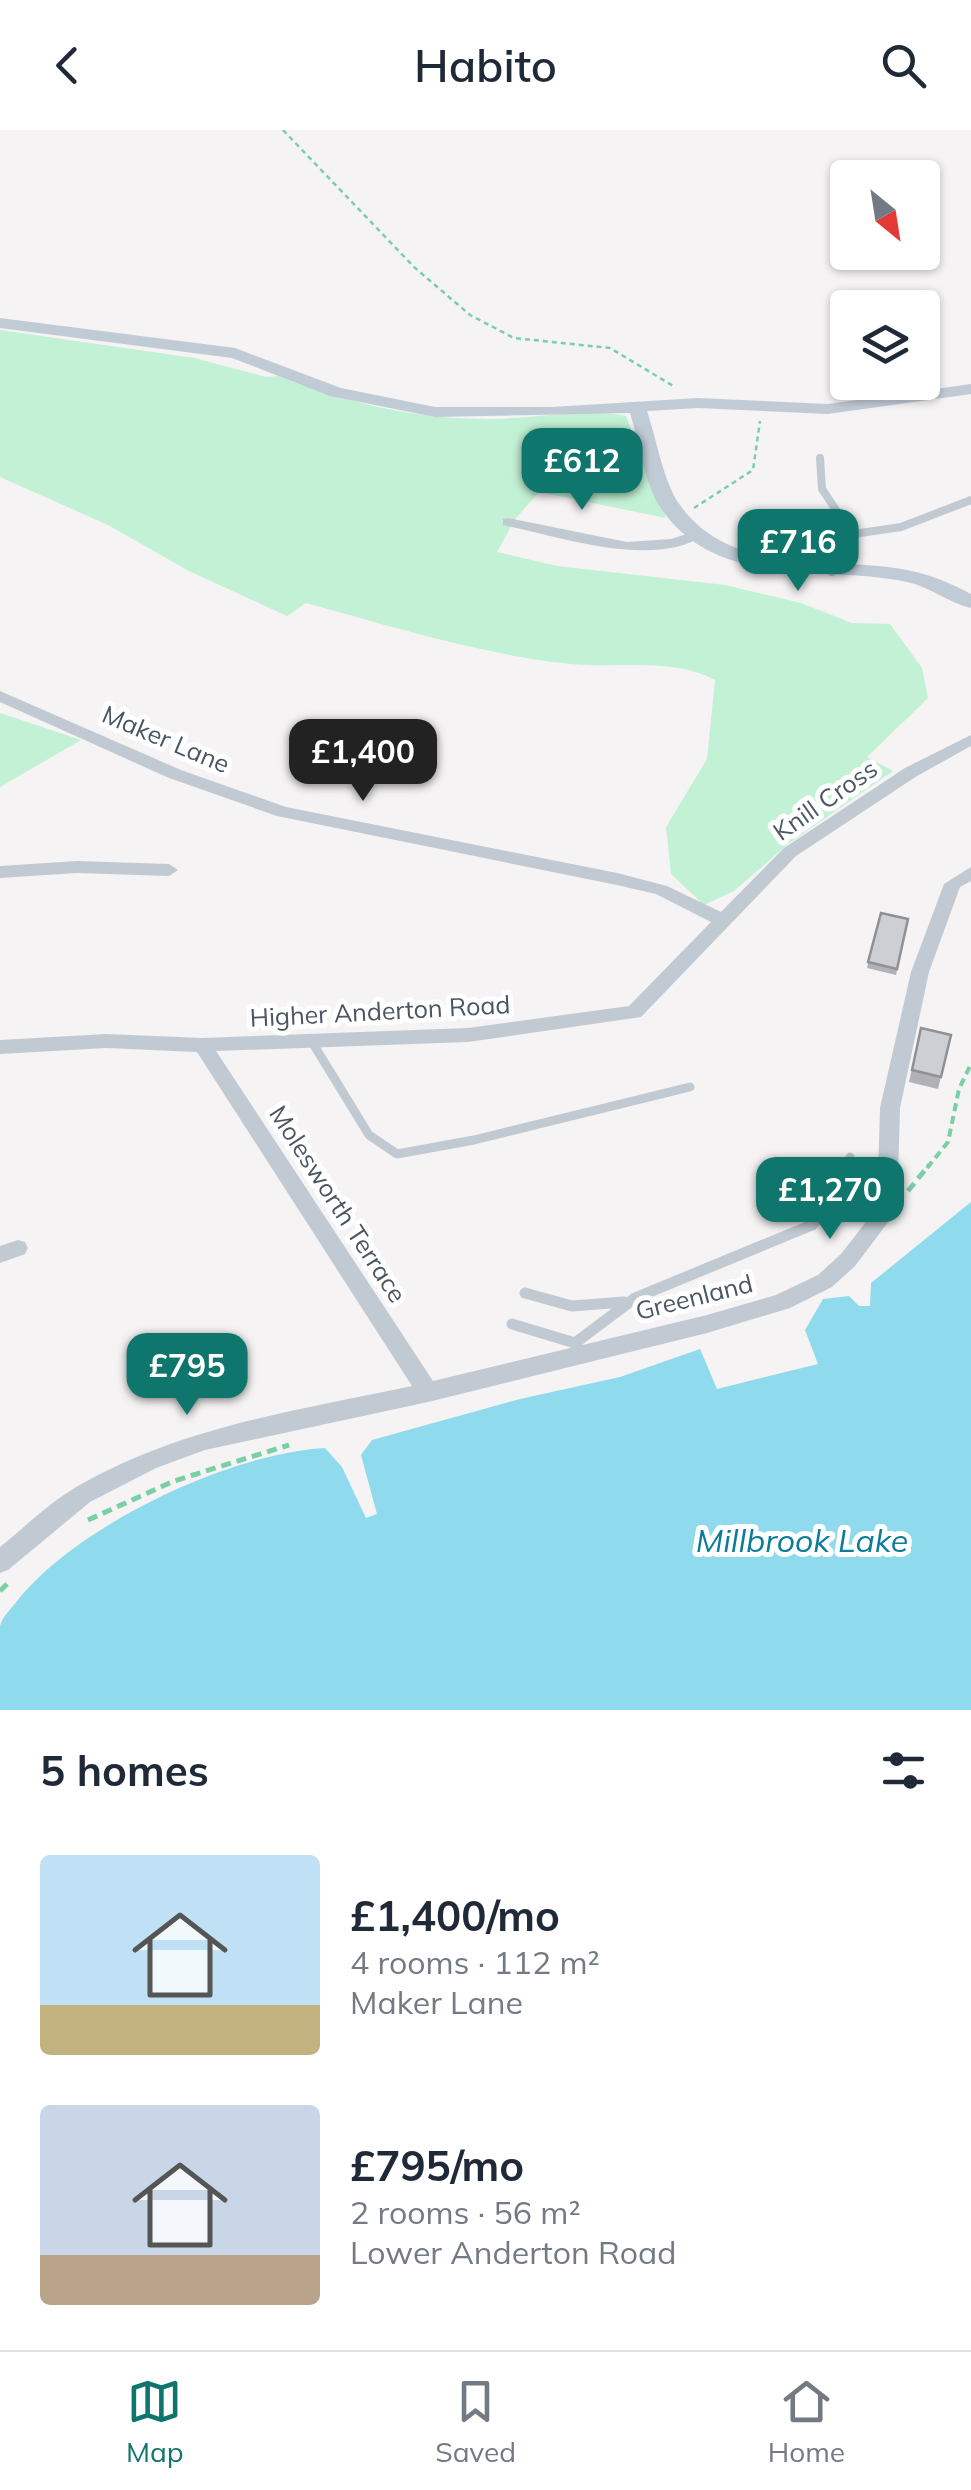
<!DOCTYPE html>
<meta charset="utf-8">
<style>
:root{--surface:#fff;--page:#f6f6f7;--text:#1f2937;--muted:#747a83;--line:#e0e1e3;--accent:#0f766e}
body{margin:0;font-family:Mulish,sans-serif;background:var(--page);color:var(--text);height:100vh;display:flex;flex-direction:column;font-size:38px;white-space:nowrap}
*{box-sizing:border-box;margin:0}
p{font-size:32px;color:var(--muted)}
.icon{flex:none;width:55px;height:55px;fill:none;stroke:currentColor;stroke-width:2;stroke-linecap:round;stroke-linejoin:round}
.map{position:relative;height:1580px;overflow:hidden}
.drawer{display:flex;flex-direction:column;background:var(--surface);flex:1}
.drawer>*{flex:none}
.needle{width:65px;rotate:150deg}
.tools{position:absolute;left:830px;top:30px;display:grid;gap:20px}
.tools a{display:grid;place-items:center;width:110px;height:110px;border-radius:10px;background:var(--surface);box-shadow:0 2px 8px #0004;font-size:50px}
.price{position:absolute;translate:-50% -85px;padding:0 22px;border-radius:20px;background:var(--accent);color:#fff;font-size:32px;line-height:65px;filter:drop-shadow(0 2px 5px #0008)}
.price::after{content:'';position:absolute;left:50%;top:60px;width:30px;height:22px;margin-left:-15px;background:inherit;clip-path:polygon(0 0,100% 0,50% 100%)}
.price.current{background:#222;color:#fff}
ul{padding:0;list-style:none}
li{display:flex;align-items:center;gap:30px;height:250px;padding:0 40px}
li span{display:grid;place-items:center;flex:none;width:280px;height:200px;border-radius:10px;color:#555}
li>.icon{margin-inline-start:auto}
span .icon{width:120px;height:120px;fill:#fffc;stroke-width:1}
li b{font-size:42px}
h2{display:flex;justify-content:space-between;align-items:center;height:120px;padding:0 40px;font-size:42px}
header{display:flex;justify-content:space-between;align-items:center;height:130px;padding:0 40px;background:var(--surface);font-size:45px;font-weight:600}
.tab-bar{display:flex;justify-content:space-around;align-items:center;height:140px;border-top:2px solid var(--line);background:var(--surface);font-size:28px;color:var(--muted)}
.tab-bar a{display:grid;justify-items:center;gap:5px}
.tab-bar .current{color:var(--accent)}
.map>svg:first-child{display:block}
.green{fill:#c3f1d5}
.water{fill:#90daee}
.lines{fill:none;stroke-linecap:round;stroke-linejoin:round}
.path-far2{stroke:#7ad0a6;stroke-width:2.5;stroke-dasharray:5 4;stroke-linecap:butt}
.path-far1{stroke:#7ad0a6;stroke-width:4;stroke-dasharray:8 5;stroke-linecap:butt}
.path{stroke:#7ad0a6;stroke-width:5;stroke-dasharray:10 6;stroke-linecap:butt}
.lane-far2{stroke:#c1cad2;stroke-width:8}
.lane-far1{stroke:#c1cad2;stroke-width:9}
.lane{stroke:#c1cad2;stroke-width:11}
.street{fill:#c1cad2;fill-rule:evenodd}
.secondary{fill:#c1cbd6;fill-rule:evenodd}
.wall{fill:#b0b2b7}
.building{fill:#cdcfd5;stroke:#909195;stroke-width:2.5}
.labels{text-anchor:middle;stroke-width:10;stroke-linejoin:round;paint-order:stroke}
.street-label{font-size:25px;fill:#4a5661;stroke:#fff}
.near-water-label{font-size:32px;font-style:italic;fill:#0c7c9b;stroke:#fff}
</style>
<header><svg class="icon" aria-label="back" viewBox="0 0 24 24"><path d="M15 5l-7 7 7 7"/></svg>Habito<svg class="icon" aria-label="search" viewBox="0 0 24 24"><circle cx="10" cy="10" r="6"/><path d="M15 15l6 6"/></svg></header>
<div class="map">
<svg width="971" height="1580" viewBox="0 0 971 1580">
<rect width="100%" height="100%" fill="#f5f3f3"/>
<!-- green -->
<g class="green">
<path d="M0 200 194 228 266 247 278 246C350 274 418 290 495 289 531 288 595 278 626 286L666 388 539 362 516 388 497 422 557 436 725 455 801 473 852 493 890 494 922 538 928 568 867 627 893 641 788 714 734 761 704 775 671 744 666 697 707 629 715 550C669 526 613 540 563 533 475 523 391 496 306 473L287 486 189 441 108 395 0 347Z"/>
<path d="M0 583 81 610 0 657Z"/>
</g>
<!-- water -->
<path class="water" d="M971 1072V1580H0C0 1554 0 1521 0 1496 2 1487 12 1478 17 1471 76 1396 230 1323 325 1318L342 1337 366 1388 377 1384 361 1325 372 1310 520 1269 620 1247 700 1219 717 1259 818 1234 805 1200 823 1169 849 1166 859 1176H870L871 1153Z"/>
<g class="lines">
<!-- path-far2 -->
<g class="path-far2">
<path d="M283 0 414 137 470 185 514 208 610 218 675 257"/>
<path d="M694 378 753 340 760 291"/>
</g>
<!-- path-far1 -->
<path class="path-far1" d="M927 1038 948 1012 959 959 971 934"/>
<!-- path -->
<g class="path">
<path d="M908 1061 929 1035"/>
<path d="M88 1390 174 1351 289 1315"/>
<path d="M0 1461 10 1451"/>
</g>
<!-- lane-far2 -->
<g class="lane-far2">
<path d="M820 328 822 359 852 404"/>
<path d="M832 442 835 423 847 405 901 397 971 370"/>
</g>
<!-- lane-far1 -->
<g class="lane-far1">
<path d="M312 912 369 1005 397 1024 474 1010 690 957"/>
<path d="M846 1038 850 1027"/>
</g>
<!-- lane -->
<g class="lane">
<path d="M525 1163 572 1176 624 1172"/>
<path d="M512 1194 575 1213"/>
<path d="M579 1223 575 1213 635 1168 812 1095 829 1075 847 1035"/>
</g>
<!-- street -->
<g class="street">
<path d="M508 388 627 412 671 409 699 400 706 404C655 440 560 407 503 395V389Z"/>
<path d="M0 561 181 640 286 677 617 743 667 756 721 782 784 718 905 638 971 605V616L917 646 796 726 641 887 468 912 216 921 433 1251 707 1185 776 1165 818 1145 841 1124 869 1088 878 1048 880 978 911 842 944 754 971 737V751L960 757 929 842 900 978 898 1048 889 1091 855 1136 832 1157 790 1178 707 1203 428 1272 205 1320 156 1338 90 1372 8 1440 0 1443V1417C25 1397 50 1372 78 1356 183 1296 295 1281 412 1256L197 922 106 918 0 924V910L106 904 202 908 468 898 629 876 711 792 656 764 617 755 277 686 169 648 0 572Z"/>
<path d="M77 731 169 734 178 740 169 746 77 743 0 748V736Z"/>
<path d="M18 1110 25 1112 28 1118 25 1124 0 1133V1116Z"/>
</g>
<!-- secondary -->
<path class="secondary" d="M0 188 235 218 341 258 435 277H552L698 268 828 274 971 254V264L828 284 698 278 647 281C656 307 664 354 680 375 732 448 830 425 907 440 929 444 951 453 971 464V478C949 473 930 457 907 452 824 434 716 461 660 377 644 352 639 311 630 283L435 287 330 266 232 228 0 198Z"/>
</g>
<!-- wall -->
<g class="wall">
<path d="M881 783 908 789 896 845 867 838Z"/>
<path d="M921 898 951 905 938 959 909 952Z"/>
</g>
<!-- building -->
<g class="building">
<path d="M881 783 908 789 897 839 868 832Z"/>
<path d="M921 898 951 905 941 947 912 940Z"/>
</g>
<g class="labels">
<!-- street labels -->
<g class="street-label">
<text transform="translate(166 609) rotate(23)" y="9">Maker Lane</text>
<text transform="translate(825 670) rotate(-35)" y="9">Knill Cross</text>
<text transform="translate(380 881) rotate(-3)" y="9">Higher Anderton Road</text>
<text transform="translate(338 1074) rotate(57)" y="9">Molesworth Terrace</text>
<text transform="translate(694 1167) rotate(-14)" y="9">Greenland</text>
</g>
<!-- near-water labels -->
<g class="near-water-label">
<text x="802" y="1422">Millbrook Lake</text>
</g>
</g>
</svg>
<div class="tools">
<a><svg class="needle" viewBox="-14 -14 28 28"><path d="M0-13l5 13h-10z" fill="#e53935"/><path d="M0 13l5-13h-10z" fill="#747a83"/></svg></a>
<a><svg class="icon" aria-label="layers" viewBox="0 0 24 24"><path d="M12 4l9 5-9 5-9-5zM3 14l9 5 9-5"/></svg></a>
</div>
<b class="price" style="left:582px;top:383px">£612</b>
<b class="price" style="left:798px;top:464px">£716</b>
<b class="price current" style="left:363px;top:674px">£1,400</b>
<b class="price" style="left:830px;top:1112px">£1,270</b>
<b class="price" style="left:187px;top:1288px">£795</b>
</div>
<section class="drawer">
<h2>5 homes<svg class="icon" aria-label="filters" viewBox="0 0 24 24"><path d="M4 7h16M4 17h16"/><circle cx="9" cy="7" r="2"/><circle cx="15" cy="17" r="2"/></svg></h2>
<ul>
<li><span style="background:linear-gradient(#bfe0f5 75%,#c2b280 0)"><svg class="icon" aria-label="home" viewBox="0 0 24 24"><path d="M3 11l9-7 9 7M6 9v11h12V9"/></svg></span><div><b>£1,400/mo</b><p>4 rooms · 112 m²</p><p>Maker Lane</p></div></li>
<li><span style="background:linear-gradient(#c9d6e8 75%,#b9a48a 0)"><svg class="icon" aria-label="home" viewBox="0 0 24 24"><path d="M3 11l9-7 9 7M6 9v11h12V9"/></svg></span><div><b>£795/mo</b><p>2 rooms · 56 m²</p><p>Lower Anderton Road</p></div></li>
</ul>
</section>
<nav class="tab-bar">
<a class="current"><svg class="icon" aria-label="map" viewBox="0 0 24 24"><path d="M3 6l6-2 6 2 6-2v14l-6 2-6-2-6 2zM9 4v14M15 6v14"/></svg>Map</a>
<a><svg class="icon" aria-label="saved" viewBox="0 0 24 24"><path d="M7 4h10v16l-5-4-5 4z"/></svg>Saved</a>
<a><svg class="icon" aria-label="home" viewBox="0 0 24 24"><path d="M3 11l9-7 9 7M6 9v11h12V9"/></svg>Home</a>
</nav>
